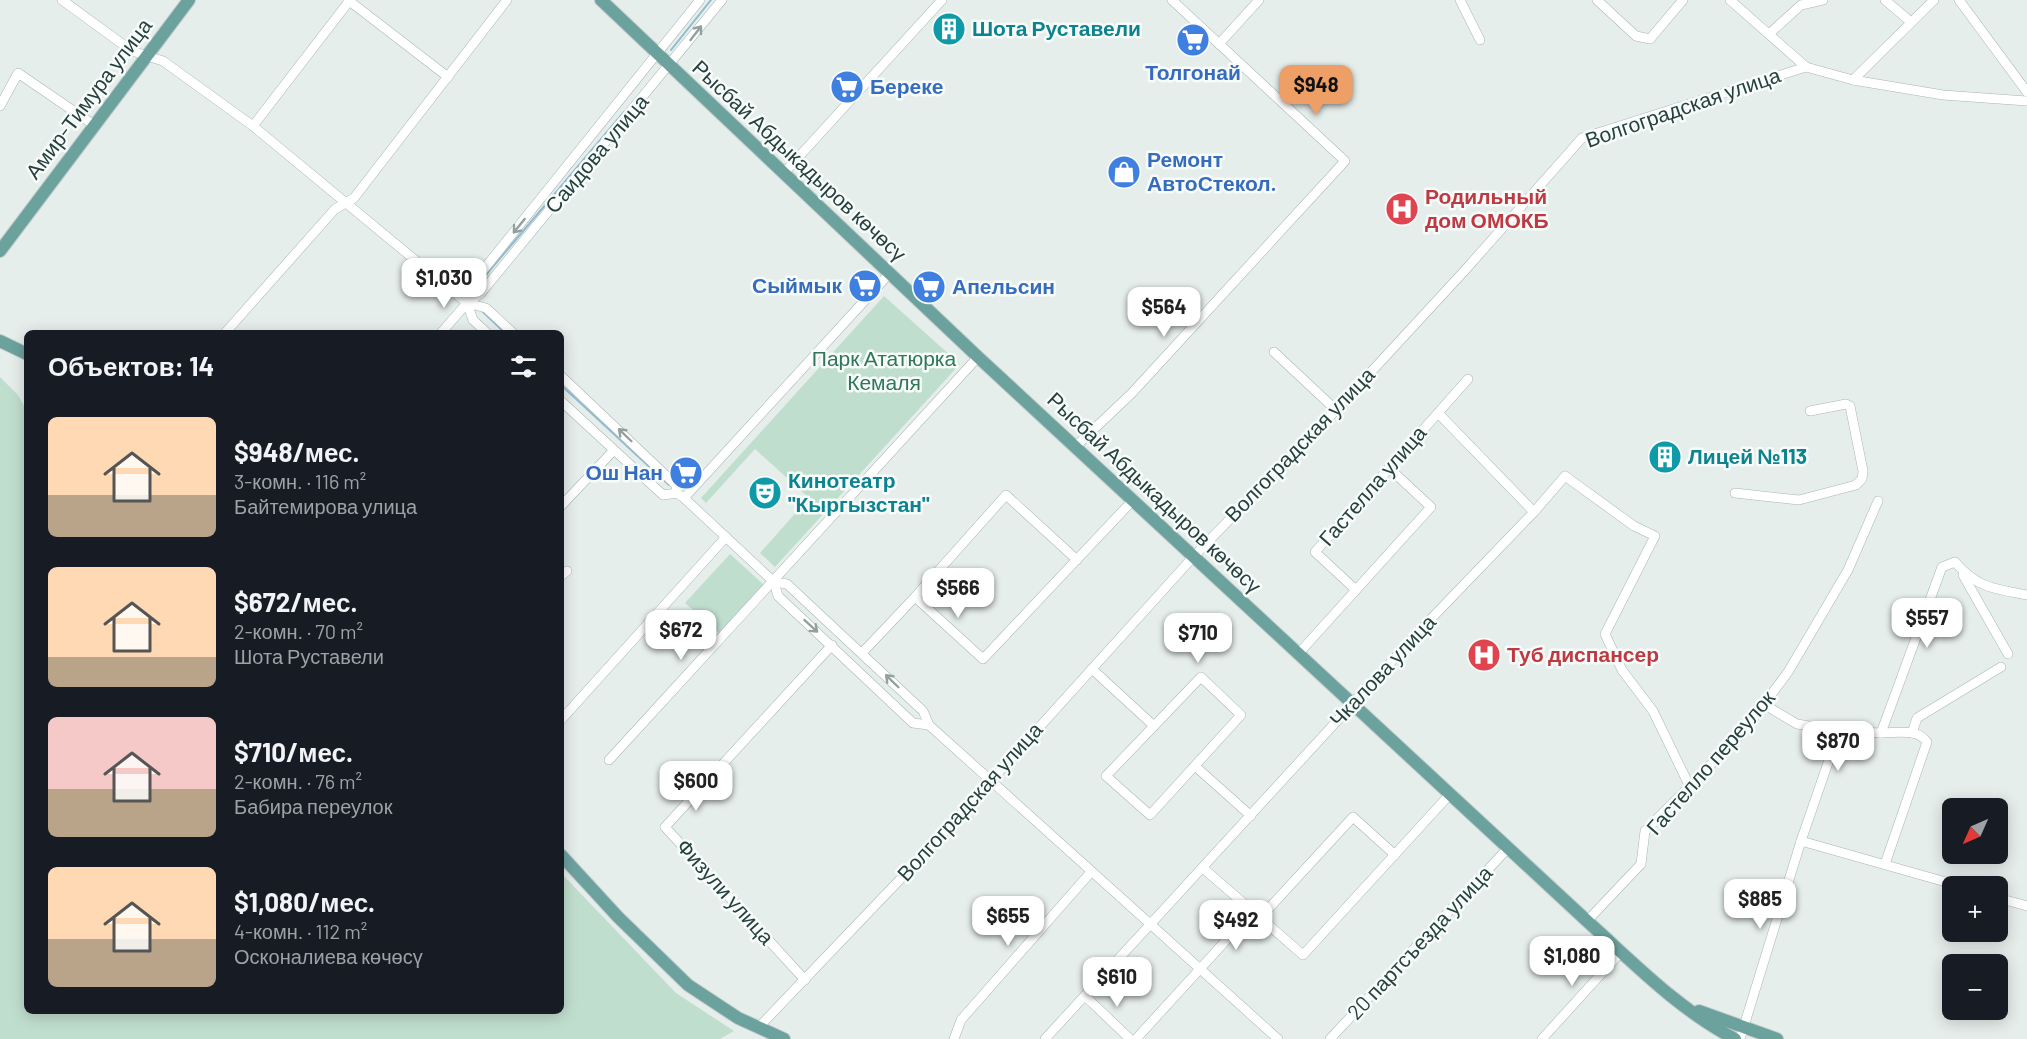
<!DOCTYPE html>
<html lang="ru">
<meta charset="utf-8">
<style>
:root{--surface:#171b24;--page:#20242c;--text:#f1f3f6;--muted:#9ea1a6;--accent:#ed9f65}
body{margin:0;font-family:Barlow,sans-serif;background:var(--page);color:var(--text);height:100vh;display:flex;flex-direction:column;font-size:22px;white-space:nowrap}
*{box-sizing:border-box;margin:0}
p{font-size:20px;color:var(--muted)}
.icon{flex:none;width:33px;height:33px;fill:none;stroke:currentColor;stroke-width:2;stroke-linecap:round;stroke-linejoin:round}
.map{position:relative;flex:1;overflow:hidden}
.side{position:absolute;left:24px;top:330px;width:540px;height:684px;display:flex;flex-direction:column;background:var(--surface);border-radius:9px;box-shadow:0 3px 15px #0003}
.side>*{flex:none}
.needle{width:39px;rotate:225deg}
.tools{position:absolute;left:1942px;top:798px;display:grid;gap:12px}
.tools a{display:grid;place-items:center;width:66px;height:66px;border-radius:9px;background:var(--surface);box-shadow:0 3px 15px #0003;font-size:30px}
.price{position:absolute;translate:-50% -51px;padding:0 14px;border-radius:12px;background:#fff;color:#222;font-size:20px;line-height:39px;filter:drop-shadow(0 2px 3px #0008)}
.price::after{content:'';position:absolute;left:50%;top:36px;width:18px;height:14px;margin-left:-9px;background:inherit;clip-path:polygon(0 0,100% 0,50% 100%)}
.price.active{background:var(--accent);color:#111}
ul{padding:0;list-style:none}
li{display:flex;align-items:center;gap:18px;height:150px;padding:0 24px}
li span{display:grid;place-items:center;flex:none;width:168px;height:120px;border-radius:9px;color:#555}
li>.icon{margin-inline-start:auto}
span .icon{width:72px;height:72px;fill:#fffc;stroke-width:1}
li b{font-size:26px}
h2{display:flex;justify-content:space-between;align-items:center;height:72px;padding:0 24px;font-size:26px}
.map>svg:first-child{display:block}
.green{fill:#c0dece}
.lines{fill:none;stroke-linecap:round;stroke-linejoin:round}
.stream{stroke:#91bbd1;stroke-width:2}
.minor-casing{stroke:#a8b6b4;stroke-width:10}
.major-casing{stroke:#c2cac9;stroke-width:14}
.minor{stroke:#fff;stroke-width:9}
.major{stroke:#6ca29e;stroke-width:12}
.oneway{stroke:#92a09e}
.labels{text-anchor:middle;stroke-width:5;stroke-linejoin:round;paint-order:stroke}
.culture-label{font-size:21px;font-weight:bold;fill:#0d838f;stroke:#f7fbf9;text-anchor:start}
.shop-label{font-size:21px;font-weight:bold;fill:#366cbe;stroke:#f7fbf9;text-anchor:start}
.street-label{font-size:21px;fill:#25403e;stroke:#f7fbf9}
.health-label{font-size:21px;font-weight:bold;fill:#be3a42;stroke:#f7fbf9;text-anchor:start}
.park-label{font-size:21px;fill:#307658;stroke:#f7fbf9}
</style>
<div class="map">
<svg width="2027" height="1039" viewBox="0 0 2027 1039">
<rect width="100%" height="100%" fill="#e6eeec"/>
<!-- green -->
<g class="green">
<path d="M884 296 960 364 775 567 760 553 809 498 755 449 706 503 701 498Z"/>
<path d="M0 377 18 395 27 411V1011H561V873L676 993 734 1031 720 1039H0Z"/>
<path d="M730 554 764 585 719 633 685 603Z"/>
</g>
<g class="lines">
<!-- stream -->
<g class="stream">
<path d="M671 50 711 0"/>
<path d="M474 289 624 112"/>
<path d="M482 311 505 333"/>
<path d="M561 385 669 485"/>
</g>
<defs>
<g id="minor">
<path d="M62 0 132 51 163 61 253 126 467 303 486 308 513 333"/>
<path d="M348 0 448 77"/>
<path d="M1460 0 1480 40"/>
<path d="M1597 0 1636 36 1650 39 1683 0"/>
<path d="M1730 0 1806 67 1853 80 1943 95 2027 101"/>
<path d="M1885 0 1911 22"/>
<path d="M1959 0 2027 92"/>
<path d="M1769 34 1801 5 1823 0"/>
<path d="M1219 44 1259 0"/>
<path d="M1853 80 1934 0"/>
<path d="M0 106 18 73 94 125"/>
<path d="M253 126 350 0"/>
<path d="M783 174 942 0"/>
<path d="M467 303 472 284 700 0"/>
<path d="M467 303 473 320 487 333"/>
<path d="M225 333 335 209 354 198 507 0"/>
<path d="M441 333 467 303 481 293 722 0"/>
<path d="M1274 352 1336 410"/>
<path d="M561 376 676 485 677 493"/>
<path d="M561 401 663 495 677 493 684 498 774 582 778 596 913 723 929 725"/>
<path d="M1438 413 1534 512"/>
<path d="M1075 447 1132 393 1345 161 1172 0"/>
<path d="M1735 493 1799 500 1856 485 1862 479 1863 471 1850 406 1846 404 1810 411"/>
<path d="M684 498 889 274"/>
<path d="M561 506 614 450"/>
<path d="M1963 575 2008 654"/>
<path d="M561 576 567 571"/>
<path d="M774 582 787 584 923 711 929 725 1278 1039"/>
<path d="M1356 590 1315 552 1468 379"/>
<path d="M915 597 983 659 1133 500"/>
<path d="M862 653 915 597 1006 495 1077 560"/>
<path d="M1299 653 1431 507 1389 468"/>
<path d="M1092 669 1154 726"/>
<path d="M1201 677 1241 715 1150 815 1106 776Z"/>
<path d="M1765 705 1797 724 1839 731 1801 841 1960 886"/>
<path d="M561 720 726 537"/>
<path d="M1839 731 1881 733 1942 567 1955 562C1977 588 1995 589 2027 595"/>
<path d="M1881 733C1897 733 1917 728 1927 742L1885 864"/>
<path d="M1912 733 1917 718 2001 667"/>
<path d="M609 760 978 357"/>
<path d="M1195 766 1251 816"/>
<path d="M1203 868 1303 955 1451 793"/>
<path d="M1998 898 2027 906"/>
<path d="M1260 918 1353 817 1395 855"/>
<path d="M1587 921 1641 864 1645 831 1744 731 1788 672 1848 570 1878 501"/>
<path d="M805 980 665 827 832 645"/>
<path d="M1085 996 1130 1039"/>
<path d="M758 1028 931 847 1194 556 1336 410 1467 268 1582 138 1806 67"/>
<path d="M954 1039 961 1020 1091 872"/>
<path d="M1045 1039 1425 625 1534 512 1565 476 1634 526 1655 536 1605 634 1622 670 1653 711 1690 787"/>
<path d="M1136 1039 1251 913"/>
<path d="M1330 1039 1509 847"/>
<path d="M1542 1039 1621 952"/>
<path d="M1740 1039 1801 841"/>
</g>
<g id="major">
<path d="M601 0 978 357 1587 921C1634 963 1679 1010 1735 1039"/>
<path d="M0 251 189 0"/>
<path d="M0 341 27 354"/>
<path d="M561 855 618 917 688 985 738 1018 784 1039"/>
<path d="M1699 1011 1777 1039"/>
</g>
</defs>
<!-- minor casing -->
<use href="#minor" class="minor-casing"/>
<!-- major casing -->
<use href="#major" class="major-casing"/>
<!-- minor -->
<use href="#minor" class="minor"/>
<!-- major -->
<use href="#major" class="major"/>
</g>
<!-- one-way arrows -->
<defs><path id="oneway-shaft" d="M-6 0H5M1.5-3L5.5 0L1.5 3" fill="none" stroke-width="1.6" stroke-linecap="round" stroke-linejoin="round" transform="scale(1.5)"/></defs>
<g class="oneway">
<use href="#oneway-shaft" transform="translate(696 33) rotate(-52)"/>
<use href="#oneway-shaft" transform="translate(519 226) rotate(129)"/>
<use href="#oneway-shaft" transform="translate(625 435) rotate(-136)"/>
<use href="#oneway-shaft" transform="translate(811 626) rotate(42)"/>
<use href="#oneway-shaft" transform="translate(892 681) rotate(-136)"/>
</g>
<!-- icons -->
<defs>
<symbol id="building-disc" viewBox="-11 -11 22 22"><circle r="9.5" fill="#0f9aa8" stroke="#f7fbf9"/><path d="M-4-6H4V6H1V3H-1V6H-4ZM-2.5-4.3h1.7v1.8h-1.7ZM.8-4.3h1.7v1.8H.8ZM-2.5-1h1.7V.8h-1.7ZM.8-1h1.7V.8H.8Z" fill="#fff"/></symbol>
<symbol id="supermarket-disc" viewBox="-11 -11 22 22"><circle r="9.5" fill="#3f7fe0" stroke="#f7fbf9"/><path d="M-6-5.5h2.5l.6 2H6L4.5 2H-2.5L-4.4-4H-6ZM-1.5 3.2a1.3 1.3 0 1 0 .1 0ZM3 3.2a1.3 1.3 0 1 0 .1 0Z" fill="#fff"/></symbol>
<symbol id="shop-disc" viewBox="-11 -11 22 22"><circle r="9.5" fill="#3f7fe0" stroke="#f7fbf9"/><path d="M-5-2.5h2.3a2.7 3.5 0 0 1 5.4 0H5L5.5 6h-11ZM-1.5-2.5h3a1.5 2.3 0 0 0-3 0Z" fill="#fff"/></symbol>
<symbol id="hospital-disc" viewBox="-11 -11 22 22"><circle r="9.5" fill="#e0444e" stroke="#f7fbf9"/><path d="M-5-5h3v3.5h4V-5h3V5h-3V1.5h-4V5h-3Z" fill="#fff"/></symbol>
<symbol id="theatre-disc" viewBox="-11 -11 22 22"><circle r="9.5" fill="#0f9aa8" stroke="#f7fbf9"/><path d="M-5-5.5Q0-4 5-5.5V0Q5 5 0 6Q-5 5-5 0ZM-3.3-2.5H-1v1.5H-3.3ZM1-2.5H3.3v1.5H1ZM-2.8 1Q0 5.5 2.8 1Z" fill="#fff"/></symbol>
</defs>
<g fill-rule="evenodd">
<use href="#building-disc" x="930" y="10" width="38" height="38"/>
<use href="#supermarket-disc" x="1174" y="21" width="38" height="38"/>
<use href="#supermarket-disc" x="828" y="68" width="38" height="38"/>
<use href="#shop-disc" x="1105" y="153" width="38" height="38"/>
<use href="#hospital-disc" x="1383" y="190" width="38" height="38"/>
<use href="#supermarket-disc" x="846" y="267" width="38" height="38"/>
<use href="#supermarket-disc" x="910" y="268" width="38" height="38"/>
<use href="#building-disc" x="1646" y="438" width="38" height="38"/>
<use href="#supermarket-disc" x="667" y="454" width="38" height="38"/>
<use href="#theatre-disc" x="746" y="474" width="38" height="38"/>
<use href="#hospital-disc" x="1465" y="636" width="38" height="38"/>
</g>
<g class="labels">
<!-- culture labels -->
<g class="culture-label">
<text x="972" y="36">Шота Руставели</text>
<text x="1688" y="464">Лицей №113</text>
<text x="788" y="488">Кинотеатр<tspan x="788" dy="24">"Кыргызстан"</tspan></text>
</g>
<!-- shop labels -->
<g class="shop-label">
<text x="1193" y="80" text-anchor="middle">Толгонай</text>
<text x="870" y="94">Береке</text>
<text x="1147" y="167">Ремонт<tspan x="1147" dy="24">АвтоСтекол.</tspan></text>
<text x="842" y="293" text-anchor="end">Сыймык</text>
<text x="952" y="294">Апельсин</text>
<text x="663" y="480" text-anchor="end">Ош Нан</text>
</g>
<!-- street labels -->
<g class="street-label">
<text transform="translate(89 99) rotate(-53)" y="7">Амир-Тимура улица</text>
<text transform="translate(1683 108) rotate(-19)" y="7">Волгоградская улица</text>
<text transform="translate(597 154) rotate(-50)" y="7">Саидова улица</text>
<text transform="translate(799 161) rotate(43)" y="7">Рысбай Абдыкадыров көчөсү</text>
<text transform="translate(1300 445) rotate(-46)" y="7">Волгоградская улица</text>
<text transform="translate(1373 486) rotate(-49)" y="7">Гастелла улица</text>
<text transform="translate(1154 493) rotate(43)" y="7">Рысбай Абдыкадыров көчөсү</text>
<text transform="translate(1383 671) rotate(-47)" y="7">Чкалова улица</text>
<text transform="translate(1711 763) rotate(-49)" y="7">Гастелло переулок</text>
<text transform="translate(970 802) rotate(-48)" y="7">Волгоградская улица</text>
<text transform="translate(725 892) rotate(48)" y="7">Физули улица</text>
<text transform="translate(1420 943) rotate(-47)" y="7">20 партсъезда улица</text>
</g>
<!-- health labels -->
<g class="health-label">
<text x="1425" y="204">Родильный<tspan x="1425" dy="24">дом ОМОКБ</tspan></text>
<text x="1507" y="662">Туб диспансер</text>
</g>
<!-- park labels -->
<g class="park-label">
<text x="884" y="366">Парк Ататюрка<tspan x="884" dy="24">Кемаля</tspan></text>
</g>
</g>
</svg>
<div class="tools">
<a><svg class="needle" viewBox="-14 -14 28 28"><path d="M0-13l5 13h-10z" fill="#e53935"/><path d="M0 13l5-13h-10z" fill="#9ea1a6"/></svg></a>
<a>+</a>
<a>−</a>
</div>
<b class="price active" style="left:1316px;top:116px">$948</b>
<b class="price" style="left:444px;top:309px">$1,030</b>
<b class="price" style="left:1164px;top:338px">$564</b>
<b class="price" style="left:958px;top:619px">$566</b>
<b class="price" style="left:1927px;top:649px">$557</b>
<b class="price" style="left:681px;top:661px">$672</b>
<b class="price" style="left:1198px;top:664px">$710</b>
<b class="price" style="left:1838px;top:772px">$870</b>
<b class="price" style="left:696px;top:812px">$600</b>
<b class="price" style="left:1760px;top:930px">$885</b>
<b class="price" style="left:1008px;top:947px">$655</b>
<b class="price" style="left:1236px;top:951px">$492</b>
<b class="price" style="left:1572px;top:987px">$1,080</b>
<b class="price" style="left:1117px;top:1008px">$610</b>
<section class="side">
<h2>Объектов: 14<svg class="icon" aria-label="filters" viewBox="0 0 24 24"><path d="M4 7h16M4 17h16"/><circle cx="9" cy="7" r="2"/><circle cx="15" cy="17" r="2"/></svg></h2>
<ul>
<li><span style="background:linear-gradient(#ffd9b3 65%,#b9a48a 0)"><svg class="icon" aria-label="home" viewBox="0 0 24 24"><path d="M3 11l9-7 9 7M6 9v11h12V9"/></svg></span><div><b>$948/мес.</b><p>3-комн. · 116 m²</p><p>Байтемирова улица</p></div></li>
<li><span style="background:linear-gradient(#ffd9b3 75%,#b9a48a 0)"><svg class="icon" aria-label="home" viewBox="0 0 24 24"><path d="M3 11l9-7 9 7M6 9v11h12V9"/></svg></span><div><b>$672/мес.</b><p>2-комн. · 70 m²</p><p>Шота Руставели</p></div></li>
<li><span style="background:linear-gradient(#f6c9c9 60%,#b9a48a 0)"><svg class="icon" aria-label="home" viewBox="0 0 24 24"><path d="M3 11l9-7 9 7M6 9v11h12V9"/></svg></span><div><b>$710/мес.</b><p>2-комн. · 76 m²</p><p>Бабира переулок</p></div></li>
<li><span style="background:linear-gradient(#ffd9b3 60%,#b9a48a 0)"><svg class="icon" aria-label="home" viewBox="0 0 24 24"><path d="M3 11l9-7 9 7M6 9v11h12V9"/></svg></span><div><b>$1,080/мес.</b><p>4-комн. · 112 m²</p><p>Осконалиева көчөсү</p></div></li>
</ul>
</section>
</div>
